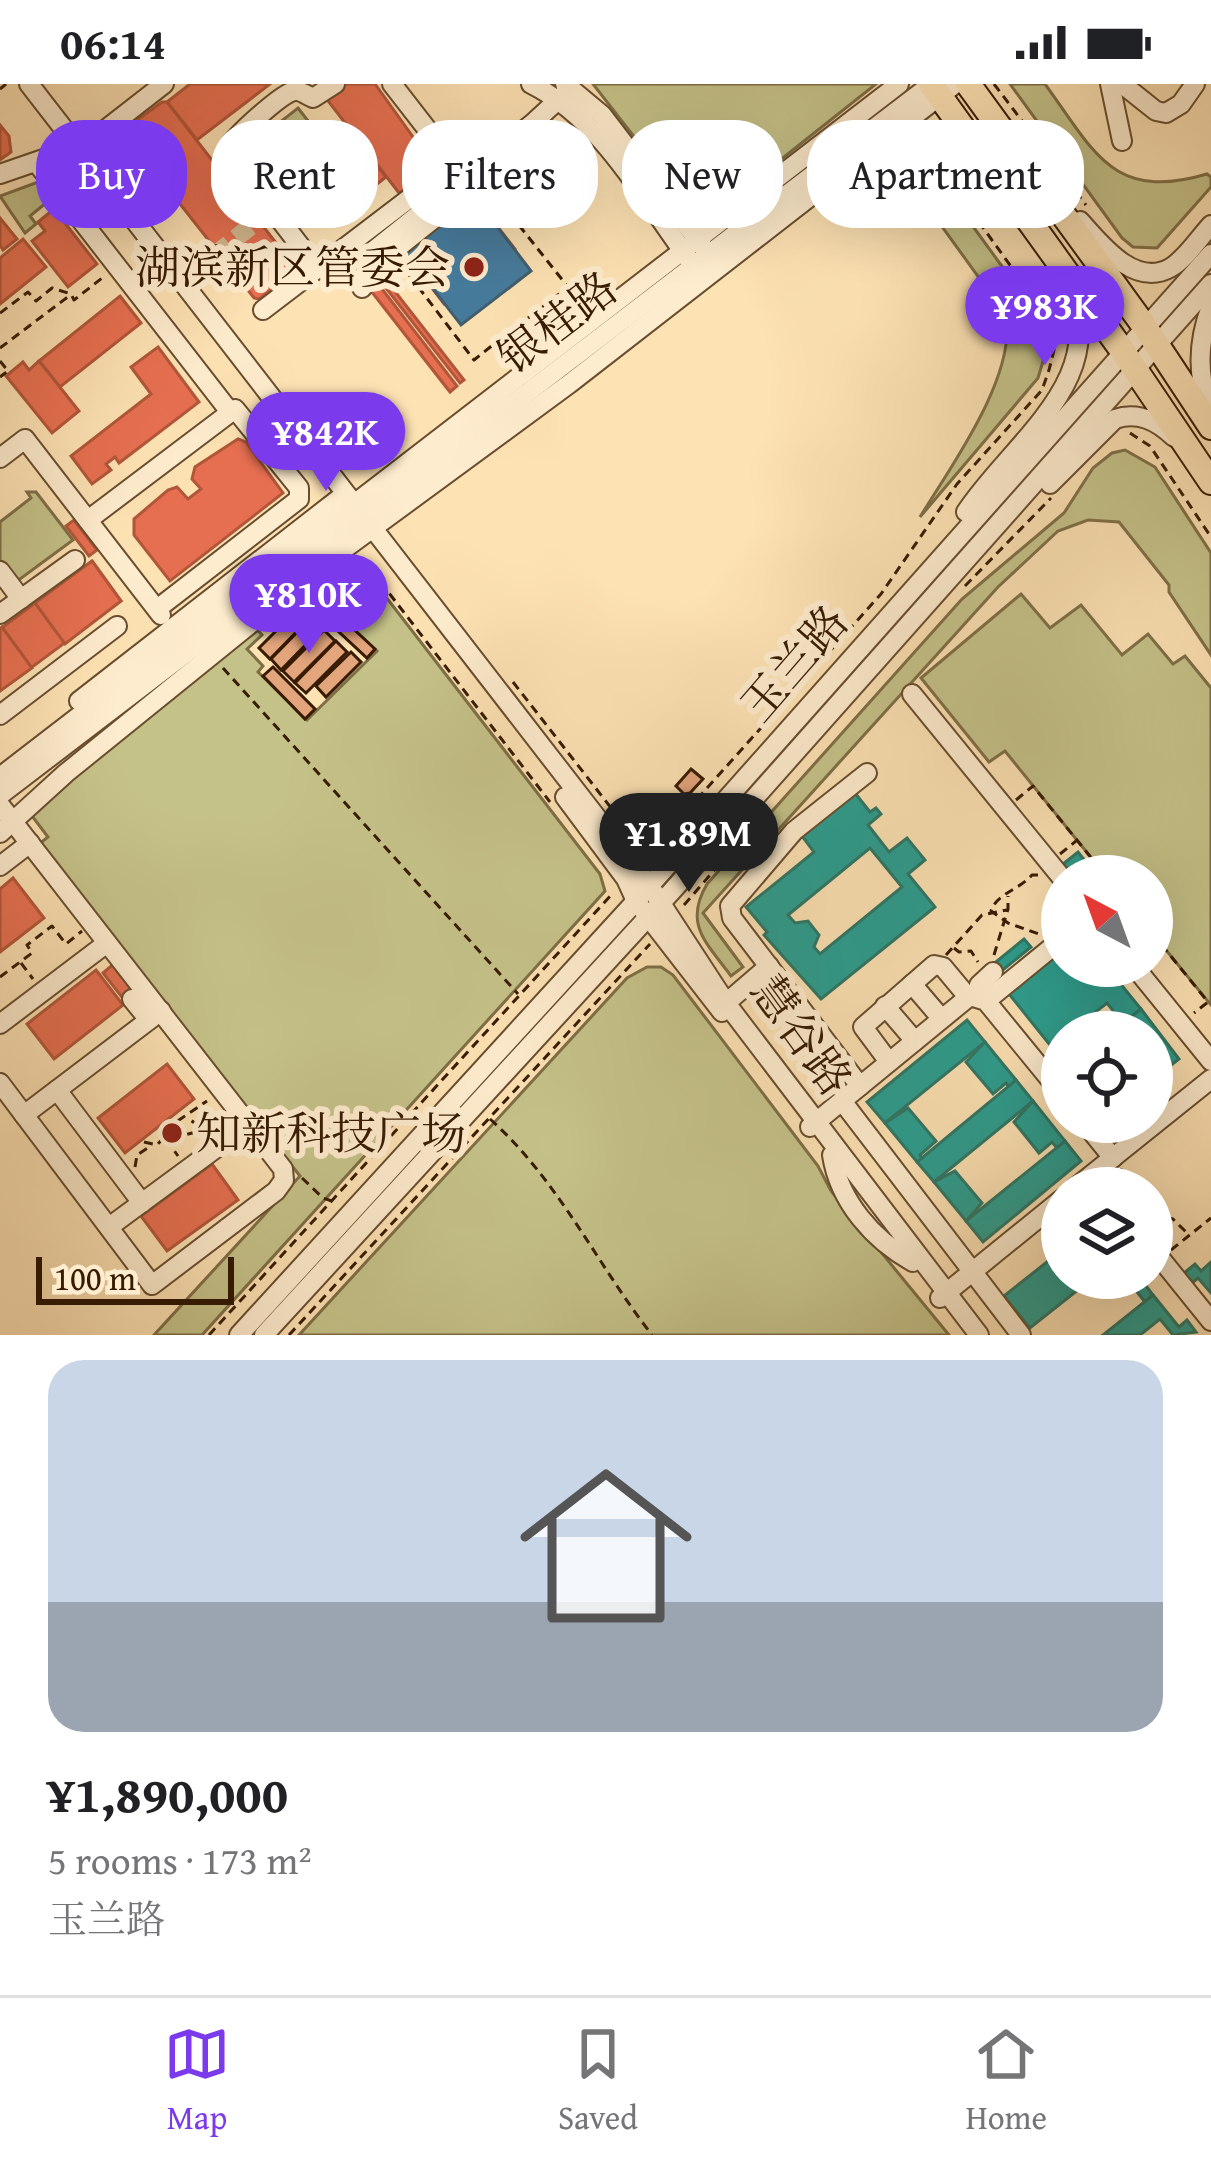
<!DOCTYPE html>
<meta charset="utf-8">
<style>
:root{--surface:#fff;--page:#f6f6f6;--text:#202124;--muted:#757577;--line:#e0e0e0;--accent:#7c3aed}
body{margin:0;font-family:"Gentium Book Plus","Noto Serif SC",serif;background:var(--page);color:var(--text);height:100vh;display:flex;flex-direction:column;font-size:45px;white-space:nowrap}
*{box-sizing:border-box;margin:0}
p{font-size:39px;color:var(--muted)}
.icon{flex:none;width:66px;height:66px;fill:none;stroke:currentColor;stroke-width:2;stroke-linecap:round;stroke-linejoin:round}
.map{position:relative;height:1251px;overflow:hidden}
.side{display:flex;flex-direction:column;background:var(--surface);flex:1}
.side>*{flex:none}
.top-card{position:absolute;left:36px;top:36px;width:1140px;height:108px;display:flex;gap:24px}
.needle{width:78px;rotate:319deg}
.fabs{position:absolute;left:1041px;top:771px;display:grid;gap:24px}
.fabs a{display:grid;place-items:center;width:132px;height:132px;border-radius:50%;background:var(--surface);box-shadow:0 12px 48px #0002;font-size:60px}
.scale{position:absolute;left:36px;bottom:30px;width:198px;box-sizing:border-box;padding-left:12px;border:6px solid #371b02;border-top:0;font-size:33px;line-height:42px;white-space:nowrap;color:#371b02;-webkit-text-stroke:9px #feecce;paint-order:stroke}
.price{position:absolute;translate:-50% -102px;padding:0 27px;border-radius:42px;background:var(--accent);color:#fff;font-size:39px;line-height:78px;filter:drop-shadow(0 3px 6px #0008)}
.price::after{content:'';position:absolute;left:50%;top:72px;width:36px;height:27px;margin-left:-18px;background:inherit;clip-path:polygon(0 0,100% 0,50% 100%)}
.price.current{background:#222;color:#fff}
ul{padding:0;list-style:none}
li{display:grid;align-content:center;gap:24px;height:636px;padding:0 48px}
li span{display:grid;place-items:center;height:372px;border-radius:36px;color:#555}
li>.icon{margin-inline-start:auto}
span .icon{width:216px;height:216px;fill:#fffc;stroke-width:1}
li b{font-size:51px}
.pill{padding:0 42px;border-radius:48px;background:var(--surface);box-shadow:0 12px 48px #0002;font-size:42px;line-height:108px}
.pill.current{background:var(--accent);color:#fff}
.status{display:flex;justify-content:space-between;align-items:center;height:84px;padding:0 60px;background:var(--surface);direction:ltr}
.status svg{height:33px;fill:currentColor}
.menu{display:flex;justify-content:space-around;align-items:center;height:168px;border-top:3px solid var(--line);background:var(--surface);font-size:33px;color:var(--muted)}
.menu a{display:grid;justify-items:center;gap:6px}
.menu .current{color:var(--accent)}
.map>svg:first-child{display:block}
.green{fill:#c5c289;stroke:#7e6e46;stroke-width:3}
.shops{fill:#e76f51;stroke:#b25639;stroke-width:3}
.schools{fill:#2a9d8f;stroke:#2e7665;stroke-width:3;fill-rule:evenodd}
.public{fill:#457b9d;stroke:#415e6e;stroke-width:3}
.building{fill:#e3a57c;stroke:#371b02;stroke-width:3}
.lines{fill:none;stroke-linecap:round;stroke-linejoin:round}
.minor-tunnel{stroke:#d5ba90;stroke-width:18;stroke-dasharray:18 9;stroke-linecap:butt}
.minor-casing{stroke:#684d2e;stroke-width:22}
.major-casing{stroke:#371b02;stroke-width:28}
.path{stroke:#371b02;stroke-width:3;stroke-dasharray:9 6;stroke-linecap:butt}
.minor{stroke:#feecce;stroke-width:18}
.major{stroke:#fde2b4;stroke-width:24}
.poi-dot{fill:#8f2418;stroke:#feecce;stroke-width:4.5}
.labels{text-anchor:middle;stroke-width:12;stroke-linejoin:round;paint-order:stroke}
.poi-label{font-size:45px;fill:#371b02;stroke:#feecce;text-anchor:end}
.street-label{font-size:45px;fill:#371b02;stroke:#feecce}
</style>
<div class="status"><b>06:14</b><svg viewBox="0 0 49 12"><path d="M0 12V9h3v3zM5 12V6h3v6zM10 12V3h3v9zM15 12V0h3v12zM26 1h20v11H26zM47 4h2v5h-2z"/></svg></div>
<div class="map">
<svg width="1211" height="1251" viewBox="0 0 1211 1251">
<rect width="100%" height="100%" fill="#fde2b4"/>
<filter id="stains"><feTurbulence type="fractalNoise" baseFrequency=".00167" numOctaves="4"/><feColorMatrix values="0 0 0 0 .2 0 0 0 0 .09 0 0 0 0 .02 0 0 0 .5 -.17"/></filter>
<radialGradient id="worn" r=".72"><stop offset=".6" stop-color="#630" stop-opacity="0"/><stop offset="1" stop-color="#630" stop-opacity=".3"/></radialGradient>
<!-- green -->
<g class="green">
<path d="M593 0H876L711 131H695Z"/>
<path d="M1010 0H1045C1094 67 1112 118 1207 90L1211 93V103L1157 164 1133 163 1122 154Z"/>
<path d="M298 24 312 42 290 60 312 88 287 108 251 61Z"/>
<path d="M908 53 1033 225 1044 245V274L1038 294 920 433C951 382 1017 292 1006 231L888 68Z"/>
<path d="M38 98 52 114 30 132 36 140 25 149 0 112Z"/>
<path d="M1125 366 1155 383 1211 469V571L1169 508V501L1119 438 1088 436 1058 447 998 503 703 829 743 883 731 892C707 859 683 841 707 800L962 515 1064 429 1093 384 1112 369Z"/>
<path d="M27 408H36L73 456 16 498 0 476V438L31 414Z"/>
<path d="M345 474 362 482 600 790 605 807 202 1251H154L300 1092 39 760 48 753 32 732 31 724 255 543 262 551 247 565 263 582 258 588 307 636 377 567 306 501Z"/>
<path d="M1021 510 1050 544 1081 521 1122 571 1148 550 1173 580 1185 572 1211 604V921L1152 849V792H1106L1005 667 989 678 921 594Z"/>
<path d="M647 883H661L673 891 818 1082 831 1107 949 1251H299L627 894Z"/>
</g>
<!-- shops -->
<g class="shops">
<path d="M190 0H270L197 56 167 18Z"/>
<path d="M338 0H375L436 85 399 109 325 13Z"/>
<path d="M162 18H167L297 186 259 215 254 214 125 50V45Z"/>
<path d="M0 41 9 52 11 68 0 76Z"/>
<path d="M360 60 386 93 354 118H350L327 89Z"/>
<path d="M334 81 361 113 341 130 315 100Z"/>
<path d="M473 111 515 165 444 220 403 166Z"/>
<path d="M54 125 97 180 68 203 32 157 45 147 38 138Z"/>
<path d="M0 134 17 155 3 166 0 161Z"/>
<path d="M23 155 46 183 0 220V174Z"/>
<path d="M379 187 464 296 460 299 375 190Z"/>
<path d="M372 192 457 302 450 308 364 198Z"/>
<path d="M120 212 141 239 60 303 39 277Z"/>
<path d="M158 263 199 318 119 379 115 373 106 380 111 386 92 400 71 372 151 310 131 283Z"/>
<path d="M39 277 79 327 52 349 6 292 23 278 29 286Z"/>
<path d="M238 355 246 358 283 409 170 497 134 451V435L168 406 177 403 188 415 201 405 192 395 195 383Z"/>
<path d="M74 436 97 466 89 472 66 442Z"/>
<path d="M92 477 121 517 0 607V545Z"/>
<path d="M92 477 121 517 65 560 35 519Z"/>
<path d="M2 543 32 584 0 607V545Z"/>
<path d="M13 794 44 834 0 868V805Z"/>
<path d="M116 878 138 907 125 917 103 889Z"/>
<path d="M96 886 123 921 54 975 27 940Z"/>
<path d="M167 980 194 1015 125 1069 98 1034Z"/>
<path d="M212 1080 238 1116 167 1167 141 1132Z"/>
</g>
<!-- schools -->
<g class="schools">
<path d="M855 709 870 728 876 724 881 730 868 741 889 768 907 754 925 776 908 790 935 823 821 915 764 851 767 848 746 823 814 768 802 752ZM870 764 902 803 820 870 814 863 819 851 808 837 795 839 788 831Z"/>
<path d="M1078 768 1097 792H1073L1063 780Z"/>
<path d="M1024 855 1031 863 998 890 991 882Z"/>
<path d="M1062 867V882H1106L1141 925 1123 939 1107 919 1070 948H1062V976L1009 910Z"/>
<path d="M1141 925 1179 975 1152 996V948H1112Z"/>
<path d="M967 936 985 958 885 1039 867 1018Z"/>
<path d="M985 958 1016 996 1009 1003 1006 999 993 1010 966 978Z"/>
<path d="M1016 996 1033 1017 934 1098 917 1078Z"/>
<path d="M1033 1017 1065 1057 1057 1064 1052 1058 1039 1069 1014 1038Z"/>
<path d="M908 1024 936 1057 920 1071 922 1074 917 1078 885 1039Z"/>
<path d="M1065 1057 1081 1077 983 1158 966 1137Z"/>
<path d="M955 1087 982 1119 966 1137 934 1098Z"/>
<path d="M1062 1166V1194H1093L1030 1244 1004 1212Z"/>
<path d="M1211 1178V1209L1198 1194 1192 1199 1184 1189 1195 1180 1201 1187Z"/>
<path d="M1126 1194H1140L1153 1211 1145 1218Z"/>
<path d="M1153 1211 1179 1243 1187 1236 1196 1248 1173 1251 1160 1235 1140 1251H1103Z"/>
</g>
<!-- public -->
<path class="public" d="M473 111 531 187 461 241 403 166Z"/>
<!-- building -->
<g class="building">
<path d="M318 512 375 565 367 574 310 521Z"/>
<path d="M300 523 311 533 270 575 259 564Z"/>
<path d="M311 534 322 544 281 586 271 575Z"/>
<path d="M324 546 335 557 294 598 283 587Z"/>
<path d="M336 557 347 568 306 609 295 599Z"/>
<path d="M351 568 361 578 326 613 316 602Z"/>
<path d="M273 583 315 625 305 635 263 592Z"/>
<path d="M691 685 703 695 690 709 684 710 676 702Z"/>
</g>
<g class="lines">
<!-- minor-tunnel -->
<path class="minor-tunnel" d="M215 171 261 134"/>
<defs>
<g id="minor">
<path d="M29 0 649 801 726 919 979 1251"/>
<path d="M531 0C603 36 644 116 691 178"/>
<path d="M565 0 602 31 703 163"/>
<path d="M1110 0 1122 57"/>
<path d="M1122 0 1156 27 1166 29 1181 20 1195 0"/>
<path d="M36 78 230 328"/>
<path d="M0 90 87 60 164 0"/>
<path d="M1080 137C1100 159 1134 204 1170 184 1185 176 1199 154 1211 141"/>
<path d="M376 181 515 70"/>
<path d="M318 185 231 72 229 63C236 51 281 10 294 7 300 6 308 12 313 14L335 0"/>
<path d="M181 197 215 171"/>
<path d="M362 204 363 193 376 181 368 171 533 39 571 4"/>
<path d="M1211 222C1197 260 1197 292 1211 331"/>
<path d="M263 226 448 85 444 67 392 0"/>
<path d="M0 374 25 355 161 531"/>
<path d="M1050 400 1115 335C1138 327 1157 337 1174 353"/>
<path d="M966 428C1010 360 1121 288 1062 196"/>
<path d="M88 436 235 325 299 404V415L157 525"/>
<path d="M0 487 21 515"/>
<path d="M0 530 75 476"/>
<path d="M912 610 1062 794"/>
<path d="M79 617 345 410"/>
<path d="M0 631 117 542"/>
<path d="M0 693 899 0"/>
<path d="M0 711 932 0"/>
<path d="M565 713 626 795 636 817 722 928"/>
<path d="M0 721 283 1085 284 1096 276 1107 152 1201 0 999"/>
<path d="M0 749 66 689 332 474 569 300 955 0"/>
<path d="M0 782 30 759"/>
<path d="M1134 882 1211 977"/>
<path d="M912 900 941 934"/>
<path d="M976 912 979 901 993 888"/>
<path d="M132 915 149 936"/>
<path d="M986 917 1062 855"/>
<path d="M726 919 769 882"/>
<path d="M885 922 915 957"/>
<path d="M0 940 107 859"/>
<path d="M889 978 863 943 934 881 943 883 968 913"/>
<path d="M860 1002 732 834 730 822 794 747 867 689"/>
<path d="M57 1006 142 1119"/>
<path d="M842 1017 1021 1251"/>
<path d="M24 1031 161 927"/>
<path d="M1084 1038 1113 1074"/>
<path d="M810 1043 970 912 986 917 1062 1010"/>
<path d="M832 1071C839 1117 873 1156 913 1178"/>
<path d="M1075 1104 1211 995"/>
<path d="M109 1143 249 1040"/>
<path d="M1152 1164 1211 1237"/>
<path d="M940 1214 1062 1115"/>
<path d="M239 1251 636 817 1211 170"/>
<path d="M264 1251 672 807 1211 200"/>
</g>
<g id="major">
<path d="M931 0 1122 266 1211 398"/>
<path d="M968 0 1145 243 1211 343"/>
</g>
</defs>
<!-- minor casing -->
<use href="#minor" class="minor-casing"/>
<!-- major casing -->
<use href="#major" class="major-casing"/>
<!-- path -->
<g class="path">
<path d="M994 0 1086 121"/>
<path d="M0 5 6 0"/>
<path d="M491 106 568 203 540 225"/>
<path d="M400 179 474 276 499 256"/>
<path d="M0 229 28 208 36 217 52 204 71 210 74 216 106 191"/>
<path d="M0 264 69 212"/>
<path d="M513 275 499 256 540 225 554 244"/>
<path d="M0 277 8 287 0 293"/>
<path d="M1130 349 1150 362 1211 453"/>
<path d="M362 474 550 718"/>
<path d="M965 502 1051 414"/>
<path d="M223 584 518 910"/>
<path d="M513 598 647 770"/>
<path d="M1016 716 1033 702 1106 792"/>
<path d="M1060 770 1076 757"/>
<path d="M647 771 881 510 957 400 1042 306 1049 286 1055 262 1041 224 914 48"/>
<path d="M1038 791H1032C1019 806 996 810 991 827L1008 839 1039 850 1062 829"/>
<path d="M684 821 764 729"/>
<path d="M1152 849 1208 918 1194 929"/>
<path d="M954 864 959 868 971 867 978 878"/>
<path d="M946 871 982 831 1007 826"/>
<path d="M994 871 1008 825V812"/>
<path d="M1152 872 1163 863"/>
<path d="M21 879 33 895"/>
<path d="M0 893 32 869 27 861 52 842 66 860 82 847"/>
<path d="M490 1035C559 1097 596 1179 652 1251"/>
<path d="M174 1045 184 1051 196 1048 198 1041 187 1034"/>
<path d="M166 1055 178 1072"/>
<path d="M144 1058 157 1061 179 1036 207 1017"/>
<path d="M135 1083 137 1071 149 1063"/>
<path d="M1120 1085 1144 1098 1147 1104"/>
<path d="M302 1094 323 1114 332 1117"/>
<path d="M1152 1130 1173 1135 1189 1151"/>
<path d="M1171 1166 1211 1134"/>
<path d="M209 1251 613 809"/>
<path d="M289 1251 650 860"/>
</g>
<!-- minor -->
<use href="#minor" class="minor"/>
<!-- major -->
<use href="#major" class="major"/>
</g>
<!-- markers -->
<g class="poi-dot">
<circle cx="474" cy="183" r="12"/>
<circle cx="172" cy="1049" r="12"/>
</g>
<g class="labels">
<!-- poi labels -->
<g class="poi-label">
<text x="450" y="199">湖滨新区管委会</text>
<text x="196" y="1065" text-anchor="start">知新科技广场</text>
</g>
<!-- street labels -->
<g class="street-label">
<text transform="translate(557 238) rotate(-37)" y="16">银桂路</text>
<text transform="translate(794 579) rotate(-49)" y="16">玉兰路</text>
<text transform="translate(802 951) rotate(54)" y="16">慧谷路</text>
</g>
</g>
<rect width="100%" height="100%" filter="url(#stains)"/>
<rect width="100%" height="100%" fill="url(#worn)"/>
</svg>
<div class="fabs">
<a><svg class="needle" viewBox="-14 -14 28 28"><path d="M0-13l5 13h-10z" fill="#e53935"/><path d="M0 13l5-13h-10z" fill="#757577"/></svg></a>
<a><svg class="icon" aria-label="locate" viewBox="0 0 24 24"><circle cx="12" cy="12" r="6"/><path d="M12 2v4M12 18v4M2 12h4M18 12h4"/></svg></a>
<a><svg class="icon" aria-label="layers" viewBox="0 0 24 24"><path d="M12 4l9 5-9 5-9-5zM3 14l9 5 9-5"/></svg></a>
</div>
<div class="scale">100 m</div>
<b class="price" style="left:1045px;top:284px">¥983K</b>
<b class="price" style="left:326px;top:410px">¥842K</b>
<b class="price" style="left:309px;top:572px">¥810K</b>
<b class="price current" style="left:689px;top:811px">¥1.89M</b>
<div class="top-card">
<a class="pill current">Buy</a>
<a class="pill">Rent</a>
<a class="pill">Filters</a>
<a class="pill">New</a>
<a class="pill">Apartment</a>
</div>
</div>
<section class="side">
<ul>
<li><span style="background:linear-gradient(#c9d6e8 65%,#9aa5b1 0)"><svg class="icon" aria-label="home" viewBox="0 0 24 24"><path d="M3 11l9-7 9 7M6 9v11h12V9"/></svg></span><div><b>¥1,890,000</b><p>5 rooms · 173 m²</p><p>玉兰路</p></div></li>
</ul>
</section>
<nav class="menu">
<a class="current"><svg class="icon" aria-label="map" viewBox="0 0 24 24"><path d="M3 6l6-2 6 2 6-2v14l-6 2-6-2-6 2zM9 4v14M15 6v14"/></svg>Map</a>
<a><svg class="icon" aria-label="saved" viewBox="0 0 24 24"><path d="M7 4h10v16l-5-4-5 4z"/></svg>Saved</a>
<a><svg class="icon" aria-label="home" viewBox="0 0 24 24"><path d="M3 11l9-7 9 7M6 9v11h12V9"/></svg>Home</a>
</nav>
